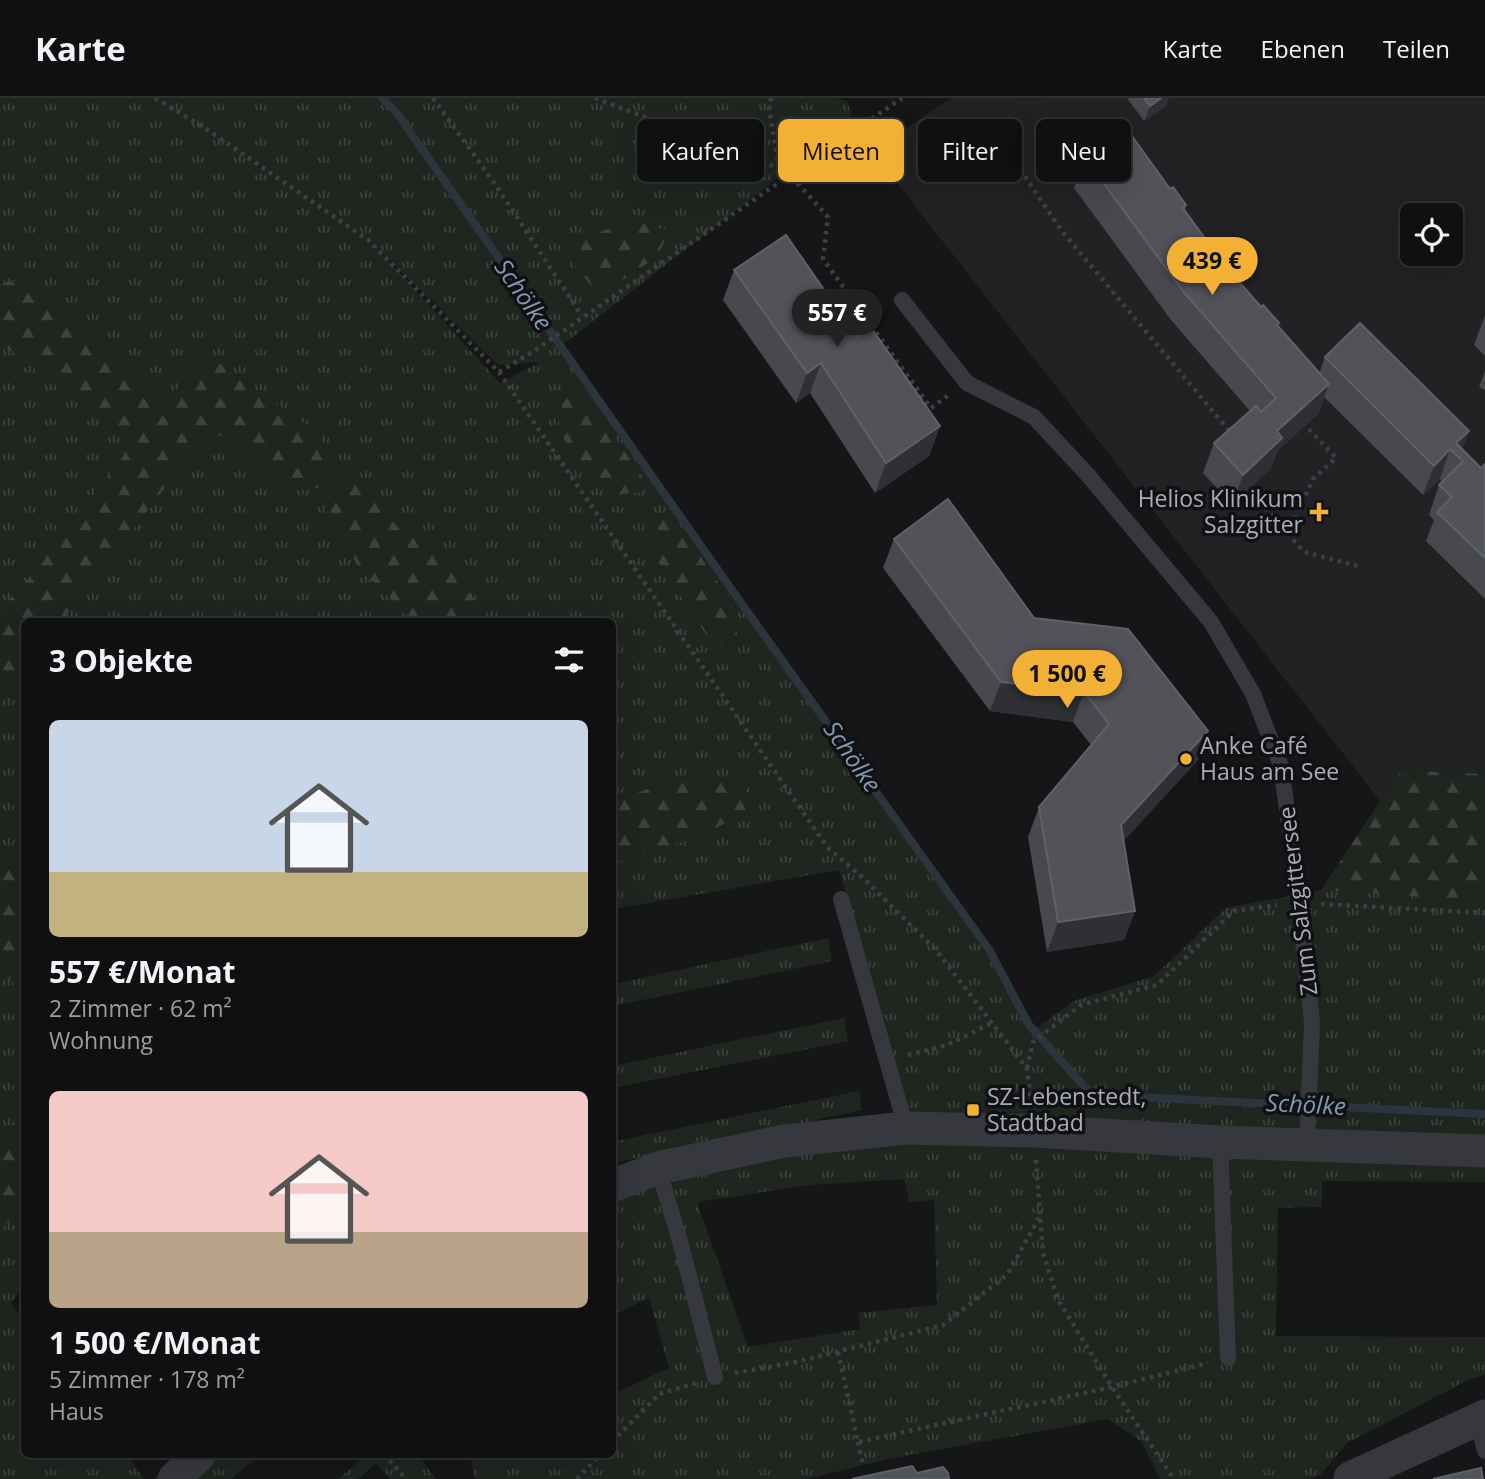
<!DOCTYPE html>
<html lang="de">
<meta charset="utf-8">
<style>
:root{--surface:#101012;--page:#19191b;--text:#f1f3f6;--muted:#9c9d9f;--line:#303032;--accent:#f2b134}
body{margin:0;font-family:"Open Sans",sans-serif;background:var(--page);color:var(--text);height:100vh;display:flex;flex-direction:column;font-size:26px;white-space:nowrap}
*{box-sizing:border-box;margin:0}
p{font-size:23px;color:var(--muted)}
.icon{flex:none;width:38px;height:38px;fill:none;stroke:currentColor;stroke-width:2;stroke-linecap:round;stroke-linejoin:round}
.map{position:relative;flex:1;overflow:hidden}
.drawer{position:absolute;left:21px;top:520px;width:595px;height:840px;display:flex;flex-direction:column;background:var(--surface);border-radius:10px;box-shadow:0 7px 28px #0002,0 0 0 2px var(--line)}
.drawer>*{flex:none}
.hud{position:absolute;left:637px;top:21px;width:665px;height:63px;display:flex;gap:14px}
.controls{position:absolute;left:1400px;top:105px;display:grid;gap:14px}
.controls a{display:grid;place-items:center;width:63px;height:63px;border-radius:10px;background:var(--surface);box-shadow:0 7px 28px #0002,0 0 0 2px var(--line);font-size:35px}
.price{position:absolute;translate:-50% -60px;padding:0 16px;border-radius:24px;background:var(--accent);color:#111;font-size:23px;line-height:46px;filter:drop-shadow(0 2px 4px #0008)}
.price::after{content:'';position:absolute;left:50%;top:42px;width:21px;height:16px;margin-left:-10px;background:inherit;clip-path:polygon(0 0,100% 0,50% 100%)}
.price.active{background:#222;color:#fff}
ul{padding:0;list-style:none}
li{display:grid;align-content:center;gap:14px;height:371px;padding:0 28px}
li span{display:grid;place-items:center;height:217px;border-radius:10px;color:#555}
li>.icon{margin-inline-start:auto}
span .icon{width:126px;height:126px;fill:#fffc;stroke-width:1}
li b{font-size:30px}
h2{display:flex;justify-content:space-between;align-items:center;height:84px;padding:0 28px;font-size:30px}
.chip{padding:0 24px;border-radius:10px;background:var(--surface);box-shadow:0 7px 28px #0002,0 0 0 2px var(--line);font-size:24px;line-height:63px}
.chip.active{background:var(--accent);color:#111}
header{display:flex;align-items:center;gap:42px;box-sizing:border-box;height:98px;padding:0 35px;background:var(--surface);border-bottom:2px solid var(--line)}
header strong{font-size:33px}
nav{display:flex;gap:38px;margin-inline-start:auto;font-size:24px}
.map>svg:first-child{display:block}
.built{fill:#222225;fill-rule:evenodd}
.forest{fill:url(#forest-firs)}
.park{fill:url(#park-tufts);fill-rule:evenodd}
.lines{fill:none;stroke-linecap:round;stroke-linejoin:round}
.stream{stroke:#2c353c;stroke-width:8}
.path{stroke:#3d3f44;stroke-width:4.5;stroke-dasharray:3.5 5;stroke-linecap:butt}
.service{stroke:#37383d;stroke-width:16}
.minor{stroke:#37383d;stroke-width:33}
.wall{fill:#47494d}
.shaded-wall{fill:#2f3033}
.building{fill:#525359;stroke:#5f6168;stroke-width:2}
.poi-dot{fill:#f2b134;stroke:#111113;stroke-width:2.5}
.labels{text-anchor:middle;stroke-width:7;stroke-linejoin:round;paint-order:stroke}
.poi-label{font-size:23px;fill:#a8adb8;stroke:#111113;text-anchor:start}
.street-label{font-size:23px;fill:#a8adb8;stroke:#111113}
.water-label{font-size:24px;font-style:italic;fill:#7f9bb3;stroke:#111113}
</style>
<header>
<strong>Karte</strong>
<nav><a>Karte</a><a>Ebenen</a><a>Teilen</a></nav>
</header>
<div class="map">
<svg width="1485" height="1381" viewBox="0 0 1485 1381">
<defs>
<pattern id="forest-firs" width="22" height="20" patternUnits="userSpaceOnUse" patternTransform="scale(1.75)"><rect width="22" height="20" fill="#1e261f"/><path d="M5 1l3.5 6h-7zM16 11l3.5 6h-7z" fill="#3c433d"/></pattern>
<pattern id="park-tufts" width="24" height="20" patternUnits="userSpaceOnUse" patternTransform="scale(1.75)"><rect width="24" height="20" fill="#1e261f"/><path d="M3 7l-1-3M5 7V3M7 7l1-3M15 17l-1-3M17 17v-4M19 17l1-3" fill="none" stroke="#3c433d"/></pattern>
</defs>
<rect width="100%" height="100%" fill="#161618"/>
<!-- built -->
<path class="built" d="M951 0H1485V676L1401 672 1381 704 872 53ZM1412 117H1451V156H1412Z"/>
<!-- forest -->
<g class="forest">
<path d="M633 123 670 133 657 159 615 187 590 189 572 164 586 138Z"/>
<path d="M25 182 170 301 194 267 218 264 319 336 334 370 324 390 293 392 223 336 192 355 62 523H24V567L0 592V512L33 475 124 357 126 337 0 245V184Z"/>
<path d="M565 288 582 293 642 378 643 393 619 397 584 370 558 333Z"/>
<path d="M360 378 393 424 449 466 485 515 482 523H415L360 472 324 411 337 394Z"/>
<path d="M658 419 675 421 738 513 737 539 719 547 706 537 651 454Z"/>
<path d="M1401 672 1485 676V803L1321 792Z"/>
<path d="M689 678 745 686 746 713 703 738 613 765V702Z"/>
<path d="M0 743 24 783V899L0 867Z"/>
<path d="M24 1010V1111L0 1132V1041Z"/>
</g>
<!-- park -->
<g class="park">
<path d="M0 0H835L847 3 853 22 561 248 987 856 1031 934 1074 903 1154 878 1226 810 1321 792 1485 803V1084L1322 1083V1109L1278 1110 1276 1238 1485 1239V1277L1468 1282 1347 1345 1320 1377 1311 1381H1160L1142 1344 1108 1321 887 1361 807 1381H475L471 1366 477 1356H612L613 1296 669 1270 649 1200 613 1217V1070L908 1018 839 772 613 811V765L703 738 745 713V686L689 678 613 702 612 523H482L484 515 449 466 393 424 360 378 337 394 324 411 360 472 415 523H62L192 355 223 336 293 392 324 390 334 370 319 336 218 264 194 267 170 301 25 182 0 184ZM633 123 670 133 657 159 615 187 591 188 572 164 586 138ZM378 151 498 267 540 264 500 285ZM565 288 582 293 642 378 643 393 619 397 584 370 558 333ZM658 419 675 421 738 513 737 539 719 547 706 537 651 454ZM904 1081 909 1104 934 1102 937 1207 858 1215 860 1231 748 1249 697 1104 810 1087Z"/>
<path d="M0 245 126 337 124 357 33 475 0 512Z"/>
<path d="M24 567V783L0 743V592Z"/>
<path d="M828 840 832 863 613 908V886Z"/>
<path d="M0 867 24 899V1010L0 1041Z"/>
<path d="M844 920 848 943 613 990V968Z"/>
<path d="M859 993 862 1012 613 1065 612 1044Z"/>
<path d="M24 1111V1187L11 1205 24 1222V1356H126L144 1381H0V1132Z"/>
<path d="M181 1356H261L231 1381H154Z"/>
<path d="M367 1356H417L436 1381H390L376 1365 358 1381H338Z"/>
</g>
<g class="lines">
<!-- stream -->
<path class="stream" d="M382 0 396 14 744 509 990 853 1029 927 1092 997 1485 1016"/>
<!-- path -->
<g class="path">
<path d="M155 0 205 30 368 142 499 274 827 749 862 779 937 853 1027 971 1031 1004"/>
<path d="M433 0 495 86 582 218"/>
<path d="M595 0 779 70 791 78 828 119 823 161 931 310 950 296"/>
<path d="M771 0 769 11 779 69"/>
<path d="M1006 50 1061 132 1231 335"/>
<path d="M499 274 534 253 902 0"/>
<path d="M1248 391 1304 454 1362 469"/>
<path d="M1288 436 1313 381 1336 360 1305 327"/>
<path d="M1321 806 1485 815"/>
<path d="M908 957 947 947 992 925"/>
<path d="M1027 970 1033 944 1081 907 1157 887 1234 813 1277 807"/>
<path d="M1036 1062 1043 1155 1058 1202 1112 1289 1174 1381"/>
<path d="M838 1254 858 1344 1112 1289 1208 1265"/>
<path d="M735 1275 796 1264 943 1227 1007 1177 1040 1118"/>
<path d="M612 1344 659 1296 696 1285"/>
<path d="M858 1344 863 1367"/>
<path d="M384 1356 406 1381"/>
<path d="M577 1381 601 1356"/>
</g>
<!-- service -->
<g class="service">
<path d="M902 202 967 285 1034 319 1087 376 1211 524 1253 596 1281 668 1294 763 1312 924 1307 1046"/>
<path d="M841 801 906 1030"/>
<path d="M1220 1044 1228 1260"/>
<path d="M658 1070 680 1143 715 1279"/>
<path d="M1477 1321 1485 1353"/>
</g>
<!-- minor -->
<g class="minor">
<path d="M612 1088 658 1070 784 1043 906 1030 1034 1033 1220 1044 1485 1053"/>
<path d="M1350 1380 1485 1318"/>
<path d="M174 1381 200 1356"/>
</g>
</g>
<!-- wall -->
<g class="wall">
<path d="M1127 0H1169L1166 8 1144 23Z"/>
<path d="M1085 60 1170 91 1186 107 1185 112 1222 164 1319 276 1325 259 1469 333 1462 351 1481 370 1485 366V501L1426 443 1434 422 1429 417 1439 387 1442 384 1440 381 1423 397 1324 299 1318 316 1278 352 1271 370 1232 407 1203 375 1214 345 1250 313 1171 222 1074 90Z"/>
<path d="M734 172 857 239 940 328 929 358 875 395 810 295 796 305 723 202Z"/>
<path d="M1485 217V258L1474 247Z"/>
<path d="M1485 273V292L1479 289Z"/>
<path d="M894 441 1034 520 1208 633 1197 663 1124 742 1135 813 1124 842 1047 854 1028 739 1039 709 1091 647 1073 624 990 613 883 470Z"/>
</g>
<!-- shaded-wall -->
<g class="shaded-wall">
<path d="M1161 0H1169L1166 8 1144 23 1150 8Z"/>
<path d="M821 265 810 295 796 305 807 275Z"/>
<path d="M1329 286 1318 316 1278 352 1271 370 1232 407 1243 377 1277 333Z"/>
<path d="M940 328 929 358 875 395 886 365Z"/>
<path d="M1469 333 1459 360 1456 345Z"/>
<path d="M1450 351 1440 381 1423 397 1434 368Z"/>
<path d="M1001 584 1084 594 1073 624 990 613Z"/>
<path d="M1208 633 1197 663 1111 757 1121 727Z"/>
<path d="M1135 813 1124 842 1047 854 1058 824Z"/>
</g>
<!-- building -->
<g class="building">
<path d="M1144 0H1161L1150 8Z"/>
<path d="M1127 31 1170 91 1173 89 1186 107 1183 110 1222 164 1261 209 1263 207 1279 225 1277 227 1329 286 1277 333 1282 340 1243 377 1214 345 1256 308 1261 314 1276 300 1182 192 1085 60Z"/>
<path d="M786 137 857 239 872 231 940 328 886 365 821 265 807 275 734 172Z"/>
<path d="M1360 225 1469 333 1456 345 1481 370 1485 366V460L1437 414 1452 399 1439 387 1463 363 1450 351 1434 368 1325 259Z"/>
<path d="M948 401 1034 520 1128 531 1208 633 1121 727 1135 813 1058 824 1039 709 1109 626 1084 594 1001 584 894 441Z"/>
<path d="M912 1368 917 1375 943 1369 948 1375 949 1381H852Z"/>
<path d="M1481 1370 1483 1381H1433Z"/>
</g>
<!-- markers -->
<g class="poi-dot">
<path d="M1315.5 403.5h7v7h7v7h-7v7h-7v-7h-7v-7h7z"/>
<circle cx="1186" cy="661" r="7"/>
<rect x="966" y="1005" width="14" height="14" rx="3.5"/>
</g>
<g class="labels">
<!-- poi labels -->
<g class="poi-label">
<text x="1303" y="409" text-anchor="end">Helios Klinikum<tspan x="1303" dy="26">Salzgitter</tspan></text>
<text x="1200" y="656">Anke Café<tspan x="1200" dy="26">Haus am See</tspan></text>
<text x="987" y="1007">SZ-Lebenstedt,<tspan x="987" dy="26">Stadtbad</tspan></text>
</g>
<!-- street labels -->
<g class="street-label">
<text transform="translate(1298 803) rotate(-97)" y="8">Zum Salzgittersee</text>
</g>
<!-- water labels -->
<g class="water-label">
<text transform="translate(523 197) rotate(55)" y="8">Schölke</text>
<text transform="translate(852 659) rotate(55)" y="8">Schölke</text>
<text transform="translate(1306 1007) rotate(3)" y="8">Schölke</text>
</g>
</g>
</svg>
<div class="controls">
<a><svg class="icon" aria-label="locate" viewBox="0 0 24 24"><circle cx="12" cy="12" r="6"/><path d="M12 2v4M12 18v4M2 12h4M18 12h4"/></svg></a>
</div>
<b class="price" style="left:1212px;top:199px">439 €</b>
<b class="price active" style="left:837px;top:251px">557 €</b>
<b class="price" style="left:1067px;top:612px">1 500 €</b>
<div class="hud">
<a class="chip">Kaufen</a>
<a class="chip active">Mieten</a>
<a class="chip">Filter</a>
<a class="chip">Neu</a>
</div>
<section class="drawer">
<h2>3 Objekte<svg class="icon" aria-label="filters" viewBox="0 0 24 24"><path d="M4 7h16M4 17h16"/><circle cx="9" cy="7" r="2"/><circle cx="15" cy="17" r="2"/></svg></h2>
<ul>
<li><span style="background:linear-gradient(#c9d6e8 70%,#c2b280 0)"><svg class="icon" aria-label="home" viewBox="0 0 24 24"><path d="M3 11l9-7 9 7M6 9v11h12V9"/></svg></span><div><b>557 €/Monat</b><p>2 Zimmer · 62 m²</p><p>Wohnung</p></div></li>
<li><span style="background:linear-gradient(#f6c9c9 65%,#b9a48a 0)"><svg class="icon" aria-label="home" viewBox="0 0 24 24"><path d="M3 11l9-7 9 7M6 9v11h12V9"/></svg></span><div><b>1 500 €/Monat</b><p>5 Zimmer · 178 m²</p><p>Haus</p></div></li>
</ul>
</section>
</div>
